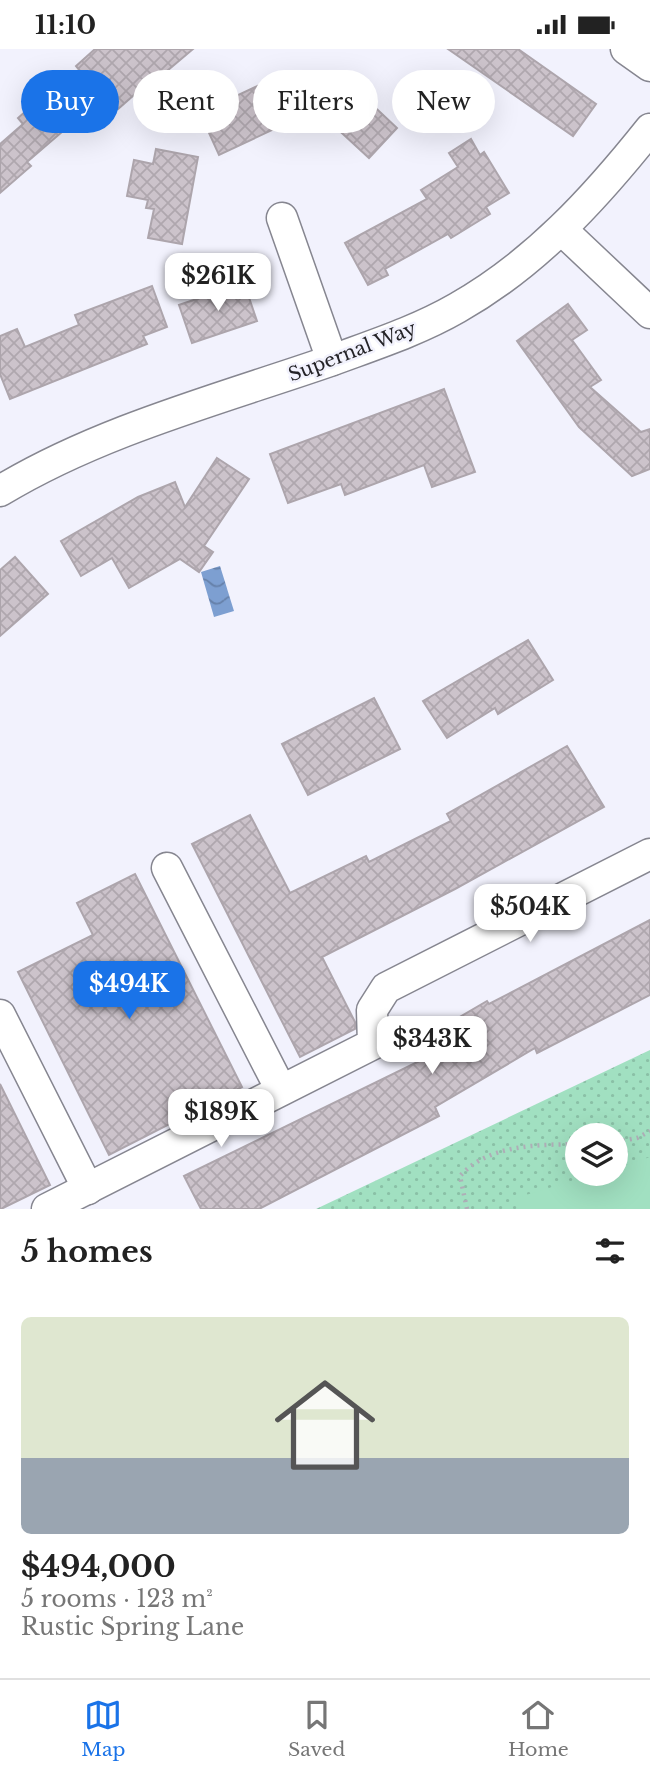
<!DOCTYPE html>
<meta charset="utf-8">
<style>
:root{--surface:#fff;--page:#f2f2f2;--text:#222;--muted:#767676;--line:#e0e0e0;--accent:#1a73e8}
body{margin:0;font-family:"Libre Baskerville",serif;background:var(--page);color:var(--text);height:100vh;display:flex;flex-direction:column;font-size:26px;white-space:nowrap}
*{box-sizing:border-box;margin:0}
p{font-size:23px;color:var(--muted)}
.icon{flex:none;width:38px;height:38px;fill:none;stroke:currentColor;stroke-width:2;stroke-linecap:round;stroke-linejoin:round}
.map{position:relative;height:1160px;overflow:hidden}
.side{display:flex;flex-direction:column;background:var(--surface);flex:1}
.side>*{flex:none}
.banner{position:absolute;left:21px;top:21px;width:609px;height:63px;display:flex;gap:14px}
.fabs{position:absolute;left:565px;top:1074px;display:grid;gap:14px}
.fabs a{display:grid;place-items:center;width:63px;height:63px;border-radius:50%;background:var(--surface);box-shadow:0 7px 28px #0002;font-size:35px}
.price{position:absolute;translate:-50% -60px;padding:0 16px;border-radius:14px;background:#fff;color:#222;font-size:23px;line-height:46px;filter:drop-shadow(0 2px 4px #0008)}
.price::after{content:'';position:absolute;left:50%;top:42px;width:21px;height:16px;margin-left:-10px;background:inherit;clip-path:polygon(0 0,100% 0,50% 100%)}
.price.active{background:var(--accent);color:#fff}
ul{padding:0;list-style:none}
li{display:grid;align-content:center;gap:14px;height:371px;padding:0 21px}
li+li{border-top:2px solid var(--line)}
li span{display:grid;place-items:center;height:217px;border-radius:10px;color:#555}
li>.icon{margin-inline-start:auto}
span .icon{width:126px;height:126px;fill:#fffc;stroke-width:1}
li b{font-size:30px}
h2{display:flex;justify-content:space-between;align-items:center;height:84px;padding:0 21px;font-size:30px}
.chip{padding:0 24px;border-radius:32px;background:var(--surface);box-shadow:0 7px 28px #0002;font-size:24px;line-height:63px}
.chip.active{background:var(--accent);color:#fff}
.status{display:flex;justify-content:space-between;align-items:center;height:49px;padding:0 35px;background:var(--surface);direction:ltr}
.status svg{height:19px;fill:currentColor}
.menu{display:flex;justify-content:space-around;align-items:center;height:98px;border-top:2px solid var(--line);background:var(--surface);font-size:19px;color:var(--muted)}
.menu a{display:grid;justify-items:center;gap:4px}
.menu .active{color:var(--accent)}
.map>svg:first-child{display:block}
.park{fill:url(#park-dots);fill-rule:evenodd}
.pitch{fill:#a1e0c1}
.water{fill:url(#water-waves)}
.building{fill:url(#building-cross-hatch);stroke:#ada5ac;stroke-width:2}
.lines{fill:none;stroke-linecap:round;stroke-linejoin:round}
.minor-casing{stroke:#868690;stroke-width:33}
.path{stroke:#aeaeb7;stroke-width:4.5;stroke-dasharray:2 5;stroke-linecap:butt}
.minor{stroke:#fff;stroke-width:30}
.labels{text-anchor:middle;stroke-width:5;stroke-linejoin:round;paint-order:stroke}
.street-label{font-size:19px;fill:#242327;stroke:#f2f2fd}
</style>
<div class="status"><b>11:10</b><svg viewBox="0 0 49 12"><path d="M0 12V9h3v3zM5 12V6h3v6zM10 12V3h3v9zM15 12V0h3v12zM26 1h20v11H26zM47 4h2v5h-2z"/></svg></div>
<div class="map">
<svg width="650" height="1160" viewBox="0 0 650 1160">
<defs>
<pattern id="park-dots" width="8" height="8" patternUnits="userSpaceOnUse" patternTransform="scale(1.75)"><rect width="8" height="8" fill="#a1e0c1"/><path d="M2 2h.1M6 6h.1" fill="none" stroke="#8ac0a6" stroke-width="1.8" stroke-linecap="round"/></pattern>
<pattern id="water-waves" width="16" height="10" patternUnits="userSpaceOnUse" patternTransform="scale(1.75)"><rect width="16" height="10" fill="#7d9fd1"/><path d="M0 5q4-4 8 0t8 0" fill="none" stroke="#6681aa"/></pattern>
<pattern id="building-cross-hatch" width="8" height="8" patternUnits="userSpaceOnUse" patternTransform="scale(1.75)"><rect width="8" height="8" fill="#ccc3cb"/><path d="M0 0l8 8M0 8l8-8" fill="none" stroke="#afa7ae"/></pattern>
</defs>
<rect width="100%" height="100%" fill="#f2f2fd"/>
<!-- park -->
<path class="park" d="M650 1001V1160H316ZM578 1087H616V1125H578Z"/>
<!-- pitch -->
<path class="pitch" d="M650 1108V1160H520L516 1149 595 1125H616V1119Z"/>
<!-- water -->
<path class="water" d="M220 517 234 562 214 568 201 523Z"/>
<!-- building -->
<g class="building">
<path d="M95 0H193L161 27 159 24 118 60 112 53 87 74 69 53 90 34 76 17Z"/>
<path d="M448 0H518L596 55 573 87Z"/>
<path d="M270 31 289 73 219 106 200 64Z"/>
<path d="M347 32 397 79 369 109 318 62Z"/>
<path d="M36 53 62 83 27 113 31 117 0 144V95L23 75 18 69Z"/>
<path d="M471 90 480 106 484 103 509 144 486 158 490 165 451 189 448 185 385 220 388 226 368 236 345 194 427 150 421 141 458 118 449 104Z"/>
<path d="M156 100 198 108 182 195 148 189 154 160 146 159 148 151 127 147 134 111 153 115Z"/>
<path d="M244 234 257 272 192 294 179 256Z"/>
<path d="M152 237 167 278 143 287 147 295 10 350 0 325V287L17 280 25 298 79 276 75 266Z"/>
<path d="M568 255 587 281 572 291 601 331 590 338 641 383 650 380V420L632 427 579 378 517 292Z"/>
<path d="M444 340 475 423 432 438 424 416 345 446 341 435 288 454 270 405Z"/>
<path d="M217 409 249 430 204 497 213 503 199 523 180 510 129 539 112 509 81 527 61 492 138 448 175 433 185 458Z"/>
<path d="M15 508 48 545 0 587V521Z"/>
<path d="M528 591 553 631 498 665 495 659 447 689 423 652Z"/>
<path d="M374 649 400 700 308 746 282 695Z"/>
<path d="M567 697 604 758 455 840 322 908 355 973V980L300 1008 192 795 250 766 290 844 366 807 369 813 451 772 447 765Z"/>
<path d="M135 825 242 1038 109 1106 18 923 93 886 77 854Z"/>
<path d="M650 871V946L537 1004 535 999 435 1058 439 1067 259 1160H201L184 1127 438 1003 429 986 487 952 489 955Z"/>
<path d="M0 1035 50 1136 1 1160H0Z"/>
</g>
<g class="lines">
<defs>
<g id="minor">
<path d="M626 0 650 17"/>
<path d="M282 169 332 311"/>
<path d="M562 181 650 264"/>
<path d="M0 442C99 382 220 350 330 312 373 296 417 282 457 259 535 215 595 149 650 80"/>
<path d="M167 819 281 1041"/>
<path d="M0 966 88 1140"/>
<path d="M47 1160 373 995 372 961 386 939 650 805"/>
</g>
</defs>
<!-- minor casing -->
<use href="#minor" class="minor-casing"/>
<!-- path -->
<g class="path">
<path d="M616 1093 637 1089 650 1082"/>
<path d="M467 1160 460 1127C489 1095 537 1096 578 1095"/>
</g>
<!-- minor -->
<use href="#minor" class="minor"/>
</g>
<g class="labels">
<!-- street labels -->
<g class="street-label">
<text transform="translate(352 302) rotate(-21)" y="7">Supernal Way</text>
</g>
</g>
</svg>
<div class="fabs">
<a><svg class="icon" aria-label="layers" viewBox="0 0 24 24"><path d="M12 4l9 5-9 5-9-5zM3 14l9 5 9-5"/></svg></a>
</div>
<b class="price" style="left:218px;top:264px">$261K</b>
<b class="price" style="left:530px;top:895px">$504K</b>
<b class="price active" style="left:129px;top:972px">$494K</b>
<b class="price" style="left:432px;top:1027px">$343K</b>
<b class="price" style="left:221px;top:1100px">$189K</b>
<div class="banner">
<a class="chip active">Buy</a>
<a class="chip">Rent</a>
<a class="chip">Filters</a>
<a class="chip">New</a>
</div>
</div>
<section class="side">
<h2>5 homes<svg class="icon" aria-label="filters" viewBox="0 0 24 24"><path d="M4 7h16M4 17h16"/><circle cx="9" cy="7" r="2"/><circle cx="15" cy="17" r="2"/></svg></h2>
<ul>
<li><span style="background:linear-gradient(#dfe7d0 65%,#9aa5b1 0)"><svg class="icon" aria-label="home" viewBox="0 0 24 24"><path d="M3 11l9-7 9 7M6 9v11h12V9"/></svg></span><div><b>$494,000</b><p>5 rooms · 123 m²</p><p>Rustic Spring Lane</p></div></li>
</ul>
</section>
<nav class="menu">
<a class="active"><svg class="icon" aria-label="map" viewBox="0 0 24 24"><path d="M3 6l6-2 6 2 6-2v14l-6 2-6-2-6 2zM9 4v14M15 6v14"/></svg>Map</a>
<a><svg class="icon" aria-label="saved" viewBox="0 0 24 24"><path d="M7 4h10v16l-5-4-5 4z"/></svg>Saved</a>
<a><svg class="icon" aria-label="home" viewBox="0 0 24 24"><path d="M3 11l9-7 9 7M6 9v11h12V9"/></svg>Home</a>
</nav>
